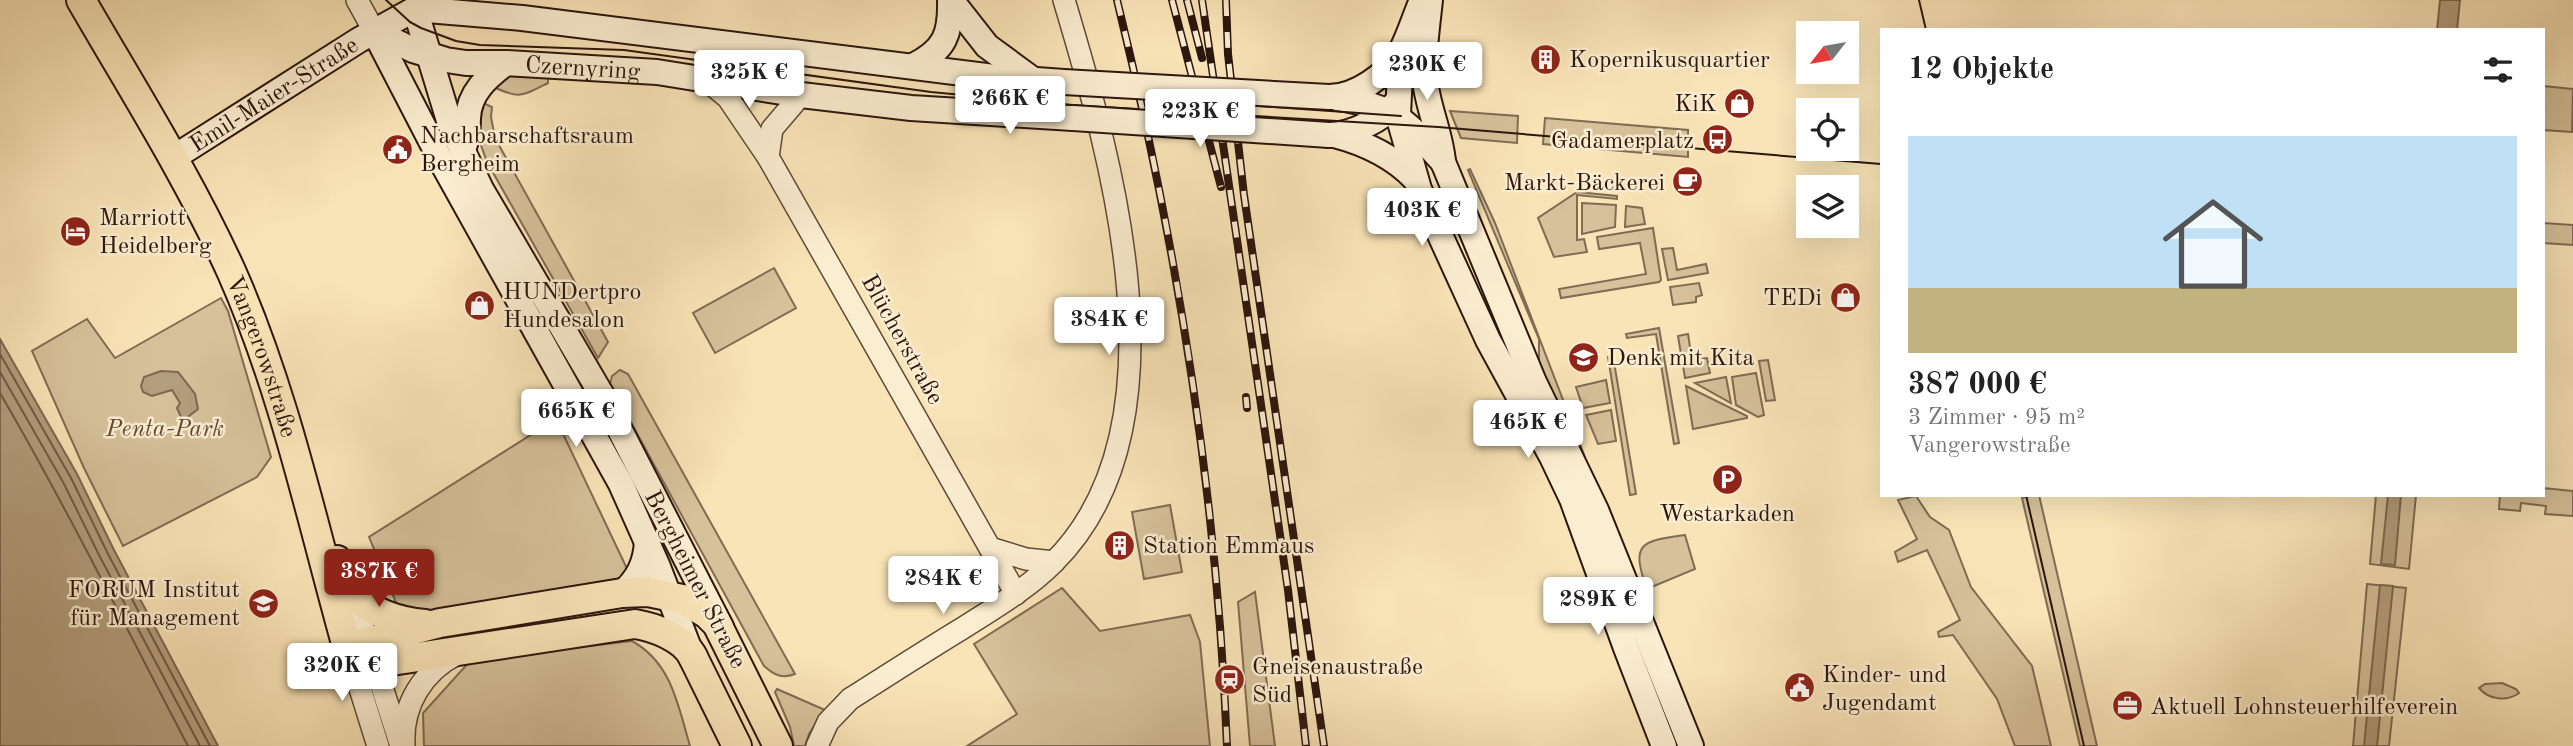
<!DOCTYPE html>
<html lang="de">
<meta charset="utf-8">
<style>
:root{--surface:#fff;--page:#f2f2f2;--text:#222;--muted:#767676;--accent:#8f2418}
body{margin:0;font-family:"Old Standard TT",serif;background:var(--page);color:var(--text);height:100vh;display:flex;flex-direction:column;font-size:26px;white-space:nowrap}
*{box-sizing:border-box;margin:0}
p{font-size:23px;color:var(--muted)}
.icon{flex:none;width:38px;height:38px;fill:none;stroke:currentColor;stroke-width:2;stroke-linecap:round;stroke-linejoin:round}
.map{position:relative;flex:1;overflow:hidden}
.panel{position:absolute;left:1880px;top:28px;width:665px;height:469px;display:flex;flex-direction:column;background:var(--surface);border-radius:0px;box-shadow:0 7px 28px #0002}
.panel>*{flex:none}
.needle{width:46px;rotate:239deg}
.buttons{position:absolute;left:1796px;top:21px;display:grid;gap:14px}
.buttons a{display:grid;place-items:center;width:63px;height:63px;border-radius:0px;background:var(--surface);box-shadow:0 7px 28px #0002;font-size:35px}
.price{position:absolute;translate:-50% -60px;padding:0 16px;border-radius:7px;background:#fff;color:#222;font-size:23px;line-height:46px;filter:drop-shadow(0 2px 4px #0008)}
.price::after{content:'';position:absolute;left:50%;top:42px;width:21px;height:16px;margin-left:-10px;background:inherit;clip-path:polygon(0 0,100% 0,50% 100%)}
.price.selected{background:var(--accent);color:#fff}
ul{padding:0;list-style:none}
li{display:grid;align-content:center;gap:14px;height:371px;padding:0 28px}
li span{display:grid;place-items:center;height:217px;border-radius:0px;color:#555}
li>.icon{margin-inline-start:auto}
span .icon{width:126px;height:126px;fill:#fffc;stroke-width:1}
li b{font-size:30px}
h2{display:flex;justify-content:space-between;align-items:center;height:84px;padding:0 28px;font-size:30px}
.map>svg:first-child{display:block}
.green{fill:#d6c19a;stroke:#806b54;stroke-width:2}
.water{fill:#b39e7d;stroke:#7d6750;stroke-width:2}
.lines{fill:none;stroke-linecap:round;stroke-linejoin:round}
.shore{stroke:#6f5a45;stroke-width:2}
.tertiary-casing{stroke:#5e4938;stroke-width:24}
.secondary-casing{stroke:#2b150d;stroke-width:28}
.primary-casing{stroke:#2b150d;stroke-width:32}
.trunk-casing{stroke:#2b150d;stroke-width:32}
.tertiary{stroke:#fbedd0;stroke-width:21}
.secondary{stroke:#fbedd0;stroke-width:24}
.primary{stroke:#f9e4b7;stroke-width:28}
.trunk{stroke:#f9e4b7;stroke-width:28}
.tram{stroke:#2b150d;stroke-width:2}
.rail-casing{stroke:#2b150d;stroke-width:8}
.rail{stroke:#fbedd0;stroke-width:5;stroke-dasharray:16;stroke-linecap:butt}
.secondary-bridge-casing{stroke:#2b150d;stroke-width:28;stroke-linecap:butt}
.secondary-bridge{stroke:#fbedd0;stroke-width:24}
.labels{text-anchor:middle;stroke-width:5;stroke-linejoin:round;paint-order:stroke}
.poi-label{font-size:24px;fill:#2b150d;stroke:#fbedd0;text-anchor:start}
.street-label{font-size:24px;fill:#2b150d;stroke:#fbedd0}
.park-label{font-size:24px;font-style:italic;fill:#5e4937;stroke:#fbedd0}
</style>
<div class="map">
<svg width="2573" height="746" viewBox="0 0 2573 746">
<rect width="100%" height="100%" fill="#f9e4b7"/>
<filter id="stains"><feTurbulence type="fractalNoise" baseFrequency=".00286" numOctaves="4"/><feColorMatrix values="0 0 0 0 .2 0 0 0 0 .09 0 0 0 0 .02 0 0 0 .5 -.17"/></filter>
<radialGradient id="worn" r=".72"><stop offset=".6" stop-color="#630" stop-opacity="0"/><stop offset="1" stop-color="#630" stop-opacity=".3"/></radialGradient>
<!-- green -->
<g class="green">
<path d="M510 74H540L548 78V83C520 97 520 99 491 86Z"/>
<path d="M2543 86 2573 89 2572 132 2543 130Z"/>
<path d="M479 101 492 107 491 117 495 138 608 342 598 358 487 162 478 137Z"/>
<path d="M1450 111 1518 116 1517 143 1461 138Z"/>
<path d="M1545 118 1688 130V157L1543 144Z"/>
<path d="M1470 169 1495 223 1585 457 1553 400 1539 368V339L1468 170Z"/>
<path d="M1577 192 1617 196V199L1577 195V240L1584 239 1587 252 1554 257 1538 218Z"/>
<path d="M1582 203 1616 205 1615 227 1582 234Z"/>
<path d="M1626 206 1642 208 1645 224 1625 227Z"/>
<path d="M2543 223 2573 225V245L2543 243Z"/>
<path d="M1653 228 1661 280 1659 282 1561 298 1559 289 1646 274 1640 243 1599 249 1597 237Z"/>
<path d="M1673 248 1677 270 1706 264 1708 273 1668 280 1662 249Z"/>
<path d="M774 268 796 308 715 353 693 313Z"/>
<path d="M1699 283 1702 295 1696 297V302L1673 305 1670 287Z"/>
<path d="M221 298 228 311 271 457 257 477 123 546 84 468 32 351 87 319 115 358Z"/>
<path d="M1659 328 1679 443 1674 444 1656 334 1627 338 1626 334Z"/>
<path d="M1688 334 1692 360 1707 358 1710 373 1685 378 1678 336Z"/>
<path d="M1613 356 1636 494 1630 495 1608 357Z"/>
<path d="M1768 360 1775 400 1766 401 1759 361Z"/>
<path d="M620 370 628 374 795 674C782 679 774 675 764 666L610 384 612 376Z"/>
<path d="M1756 373 1764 415 1758 417 1736 405 1732 377Z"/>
<path d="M1726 377 1731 403 1695 383Z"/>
<path d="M1606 380 1610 403 1583 408 1576 387Z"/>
<path d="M1686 386 1747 416V418L1693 429Z"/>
<path d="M1611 410 1616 441 1598 444 1586 415Z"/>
<path d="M556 419 630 575 623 580 435 611H413L397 605 369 537Z"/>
<path d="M2543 488 2573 491V516L2545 514 2546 506 2521 503 2520 511 2499 509 2500 495H2543Z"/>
<path d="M2033 495H2039L2097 746H2080L2022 498Z"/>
<path d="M2376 495H2416L2409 569 2370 564Z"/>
<path d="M1916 496 1930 517 1949 530 1971 587 2032 666 2051 746H2015L1997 699 1953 635 1939 637 1938 632 1960 620 1927 550 1898 562 1895 552 1917 539 1898 500Z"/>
<path d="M1170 505 1182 572 1144 579 1132 512Z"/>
<path d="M1685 535 1695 569 1647 589C1630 543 1641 541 1685 535Z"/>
<path d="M2367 584 2406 588 2389 746H2353Z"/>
<path d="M1062 588 1100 631 1190 615 1200 642 1210 746H967L1017 714 974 644Z"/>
<path d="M1255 592 1275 746H1250L1238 602Z"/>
<path d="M632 641C672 663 678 706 690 746H424L423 713 471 660Z"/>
<path d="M2502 683 2516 689 2519 693C2507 702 2489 700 2479 688L2485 684Z"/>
<path d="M777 689 825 710 809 734 805 746H794L790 727 775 692Z"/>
</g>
<!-- water -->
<g class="water">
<path d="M2440 0H2460L2457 30H2437Z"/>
<path d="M0 339 77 474 114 550 218 746H0Z"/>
<path d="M161 371 178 372 195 394 198 409 185 419 181 417 177 408 180 403 172 390 152 396 143 392 141 386 144 377Z"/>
<path d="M2388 495H2401L2395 565 2381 564Z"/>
<path d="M2380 585 2393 586 2377 746H2364Z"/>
</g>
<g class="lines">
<!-- shore -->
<g class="shore">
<path d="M0 354 71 478 108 554 210 746"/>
<path d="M0 372 63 482 100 557 200 746"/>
<path d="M0 393C67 508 126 628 188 746"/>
</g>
<defs>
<g id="tertiary">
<path d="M357 0 374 31"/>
<path d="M705 79 728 98 768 157 1016 594"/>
<path d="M768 157 772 129 801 95"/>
<path d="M990 548 1026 559 1054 562"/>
<path d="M351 591 401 746"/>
<path d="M347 647 378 746"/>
<path d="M404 744C402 705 423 671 457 654"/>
<path d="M817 746 828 722 850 699C888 675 925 651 963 628 994 608 1027 589 1053 563 1190 428 1112 160 1064 0"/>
</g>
<g id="secondary">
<path d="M951 0 987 46 1032 79"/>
<path d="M1430 0C1427 29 1422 59 1426 87 1430 113 1441 136 1443 162L1534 382 1596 510 1691 746"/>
<path d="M415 9 450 124 481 189 603 397 721 627"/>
<path id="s1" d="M374 31 413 50 446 60 466 63H506L657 72 801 95 911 108 1073 118"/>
<path d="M374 31 445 168 621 484 658 567 689 648"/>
<path d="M1401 51 1398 115 1419 189 1488 340 1552 457 1572 499 1626 648 1664 746"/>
<path d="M913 66C945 50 951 34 950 0"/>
<path d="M1329 97C1356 97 1387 75 1401 51 1409 36 1415 16 1422 0"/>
<path d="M1337 98C1394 106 1406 121 1443 162"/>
<path d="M1329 135C1351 135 1382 120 1396 103"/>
<path d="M1334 135C1365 143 1393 156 1415 179"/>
<path d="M463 151C467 139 468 131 468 118 469 93 487 77 506 63"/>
<path id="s2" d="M173 158 359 40 415 9 522 18 994 77 1064 82"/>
<path d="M622 593C638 579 646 563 647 541"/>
</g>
<g id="primary">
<path id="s3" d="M81 0C133 90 189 178 232 273 285 393 312 522 347 647"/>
<path d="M337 560C341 570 345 582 351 591 367 612 400 622 425 624"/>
<path d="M347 647 440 623 622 593 648 592 682 599 707 614 717 624 778 746"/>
<path d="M347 647 366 657 385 662 635 624C654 627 684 638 693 657"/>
</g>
<path id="trunk" d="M693 657 737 746"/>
</defs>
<!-- tertiary casing -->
<use href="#tertiary" class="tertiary-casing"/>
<!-- secondary casing -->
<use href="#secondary" class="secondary-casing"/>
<!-- primary casing -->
<use href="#primary" class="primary-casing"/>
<!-- trunk casing -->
<use href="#trunk" class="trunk-casing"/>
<!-- tertiary -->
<use href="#tertiary" class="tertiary"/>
<!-- secondary -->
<use href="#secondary" class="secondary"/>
<!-- primary -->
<use href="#primary" class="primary"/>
<!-- trunk -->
<use href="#trunk" class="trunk"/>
<!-- tram -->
<g class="tram">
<path d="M386 0 410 22 421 28 456 41 480 45 624 50 931 92 1070 105 1438 127 1881 164"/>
<path d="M1919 0 1926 30"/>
<path d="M985 87 1401 116"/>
<path d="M2026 495 2084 746"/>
</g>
<defs>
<g id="rail">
<path d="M1117 0C1177 245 1217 493 1227 746"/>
<path d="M1172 0 1221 187"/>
<path d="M1187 0 1202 58"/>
<path d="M1202 0 1288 590 1306 746"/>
<path d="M1226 0 1228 54 1244 195 1324 746"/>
<path d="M1246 397 1247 408"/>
</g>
</defs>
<!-- rail casing -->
<use href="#rail" class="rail-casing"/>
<!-- rail -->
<use href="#rail" class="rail"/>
<defs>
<g id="secondary-bridge">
<path d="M1064 82 1329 97"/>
<path d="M1073 118 1329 135"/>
</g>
</defs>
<!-- secondary-bridge casing -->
<use href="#secondary-bridge" class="secondary-bridge-casing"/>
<!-- secondary-bridge -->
<use href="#secondary-bridge" class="secondary-bridge"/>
</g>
<!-- icons -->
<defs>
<symbol id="building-disc" viewBox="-11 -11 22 22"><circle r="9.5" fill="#8f2418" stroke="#fbedd0"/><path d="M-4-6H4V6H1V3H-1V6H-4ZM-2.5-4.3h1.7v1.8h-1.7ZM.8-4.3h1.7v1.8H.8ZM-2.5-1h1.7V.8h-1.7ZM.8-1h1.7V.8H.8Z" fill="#fff"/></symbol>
<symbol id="shop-disc" viewBox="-11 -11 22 22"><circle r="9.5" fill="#8f2418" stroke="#fbedd0"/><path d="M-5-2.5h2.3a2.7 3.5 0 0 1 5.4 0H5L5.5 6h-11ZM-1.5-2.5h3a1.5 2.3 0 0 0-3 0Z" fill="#fff"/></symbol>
<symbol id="bus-disc" viewBox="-11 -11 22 22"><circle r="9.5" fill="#8f2418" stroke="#fbedd0"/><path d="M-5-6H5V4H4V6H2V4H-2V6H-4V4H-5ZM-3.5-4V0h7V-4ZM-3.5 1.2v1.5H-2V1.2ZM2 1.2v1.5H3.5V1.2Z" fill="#fff"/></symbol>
<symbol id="civic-disc" viewBox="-11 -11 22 22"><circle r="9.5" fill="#8f2418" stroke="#fbedd0"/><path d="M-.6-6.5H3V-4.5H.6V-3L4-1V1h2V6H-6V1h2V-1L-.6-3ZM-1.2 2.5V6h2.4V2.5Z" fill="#fff"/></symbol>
<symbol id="cafe-disc" viewBox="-11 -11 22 22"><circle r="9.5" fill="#8f2418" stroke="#fbedd0"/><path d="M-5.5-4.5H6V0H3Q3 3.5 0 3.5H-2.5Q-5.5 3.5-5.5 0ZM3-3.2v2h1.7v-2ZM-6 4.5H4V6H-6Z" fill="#fff"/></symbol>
<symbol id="hotel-disc" viewBox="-11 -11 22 22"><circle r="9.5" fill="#8f2418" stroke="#fbedd0"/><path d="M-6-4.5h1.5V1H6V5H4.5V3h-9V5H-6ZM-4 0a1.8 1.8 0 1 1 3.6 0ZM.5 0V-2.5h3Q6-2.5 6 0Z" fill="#fff"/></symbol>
<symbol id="school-disc" viewBox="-11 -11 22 22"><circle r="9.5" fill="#8f2418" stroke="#fbedd0"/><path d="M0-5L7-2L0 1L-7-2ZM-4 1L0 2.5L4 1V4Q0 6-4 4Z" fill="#fff"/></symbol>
<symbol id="parking-disc" viewBox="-11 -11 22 22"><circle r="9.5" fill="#8f2418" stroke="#fbedd0"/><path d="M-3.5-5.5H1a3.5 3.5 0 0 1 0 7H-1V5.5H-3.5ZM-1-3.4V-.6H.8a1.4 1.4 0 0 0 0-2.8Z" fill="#fff"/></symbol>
<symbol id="university-disc" viewBox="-11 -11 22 22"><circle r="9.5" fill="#8f2418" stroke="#fbedd0"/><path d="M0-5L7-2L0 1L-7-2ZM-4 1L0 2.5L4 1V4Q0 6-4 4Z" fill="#fff"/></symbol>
<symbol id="station-disc" viewBox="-11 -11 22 22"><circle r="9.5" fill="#8f2418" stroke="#fbedd0"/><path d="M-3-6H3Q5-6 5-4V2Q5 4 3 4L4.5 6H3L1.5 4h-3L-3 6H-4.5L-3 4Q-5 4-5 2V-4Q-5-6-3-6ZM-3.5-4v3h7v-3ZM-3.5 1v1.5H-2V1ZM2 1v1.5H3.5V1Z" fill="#fff"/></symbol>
<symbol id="office-disc" viewBox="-11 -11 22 22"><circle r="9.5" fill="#8f2418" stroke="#fbedd0"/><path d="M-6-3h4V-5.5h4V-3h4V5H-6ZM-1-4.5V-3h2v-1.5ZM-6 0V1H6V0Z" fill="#fff"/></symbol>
</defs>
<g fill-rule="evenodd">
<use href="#building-disc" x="1528" y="42" width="35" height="35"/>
<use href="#shop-disc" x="1722" y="86" width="35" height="35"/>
<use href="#bus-disc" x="1700" y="122" width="35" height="35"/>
<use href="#civic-disc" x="380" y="132" width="35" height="35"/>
<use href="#cafe-disc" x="1670" y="164" width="35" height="35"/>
<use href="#hotel-disc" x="58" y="214" width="35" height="35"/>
<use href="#shop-disc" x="1828" y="280" width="35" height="35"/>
<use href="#shop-disc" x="462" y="288" width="35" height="35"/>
<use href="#school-disc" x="1566" y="340" width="35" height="35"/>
<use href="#parking-disc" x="1710" y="462" width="35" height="35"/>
<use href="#building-disc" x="1102" y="528" width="35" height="35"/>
<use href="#university-disc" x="246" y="586" width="35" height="35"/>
<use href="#station-disc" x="1212" y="662" width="35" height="35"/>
<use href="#civic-disc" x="1782" y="670" width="35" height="35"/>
<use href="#office-disc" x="2110" y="688" width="35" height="35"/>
</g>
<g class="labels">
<!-- poi labels -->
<g class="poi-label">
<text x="1569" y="67">Kopernikusquartier</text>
<text x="1717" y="111" text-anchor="end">KiK</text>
<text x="420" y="143">Nachbarschaftsraum<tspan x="420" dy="28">Bergheim</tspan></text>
<text x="1694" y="148" text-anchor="end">Gadamerplatz</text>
<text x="1665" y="190" text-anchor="end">Markt-Bäckerei</text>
<text x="99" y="225">Marriott<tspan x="99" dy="28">Heidelberg</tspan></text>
<text x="503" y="299">HUNDertpro<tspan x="503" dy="28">Hundesalon</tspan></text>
<text x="1822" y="305" text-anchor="end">TEDi</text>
<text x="1607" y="365">Denk mit Kita</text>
<text x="1727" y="521" text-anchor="middle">Westarkaden</text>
<text x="1143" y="553">Station Emmaus</text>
<text x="240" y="597" text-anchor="end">FORUM Institut<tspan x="240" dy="28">für Management</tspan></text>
<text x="1252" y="674">Gneisenaustraße<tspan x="1252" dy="28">Süd</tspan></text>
<text x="1822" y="682">Kinder- und<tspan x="1822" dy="28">Jugendamt</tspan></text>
<text x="2150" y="714">Aktuell Lohnsteuerhilfeverein</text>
</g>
<!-- street labels -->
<g class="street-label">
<text dy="8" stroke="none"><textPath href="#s1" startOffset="215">Czernyring</textPath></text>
<text dy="8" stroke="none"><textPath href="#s2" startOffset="119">Emil-Maier-Straße</textPath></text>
<text transform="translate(903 339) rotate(61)" y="8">Blücherstraße</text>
<text dy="8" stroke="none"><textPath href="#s3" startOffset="401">Vangerowstraße</textPath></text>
<text transform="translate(696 579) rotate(63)" y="8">Bergheimer Straße</text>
</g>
<!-- park labels -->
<g class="park-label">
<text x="165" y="436">Penta-Park</text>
</g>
</g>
<rect width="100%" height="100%" filter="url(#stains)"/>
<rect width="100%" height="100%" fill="url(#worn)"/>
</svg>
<div class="buttons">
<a><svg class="needle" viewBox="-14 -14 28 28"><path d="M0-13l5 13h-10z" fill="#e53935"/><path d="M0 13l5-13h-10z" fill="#767676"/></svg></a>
<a><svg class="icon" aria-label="locate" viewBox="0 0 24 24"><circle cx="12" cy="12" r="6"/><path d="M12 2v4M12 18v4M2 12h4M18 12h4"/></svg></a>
<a><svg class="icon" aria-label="layers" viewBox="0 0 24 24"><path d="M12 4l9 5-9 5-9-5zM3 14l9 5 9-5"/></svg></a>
</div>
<b class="price" style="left:1427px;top:102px">230K €</b>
<b class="price" style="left:749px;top:110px">325K €</b>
<b class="price" style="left:1010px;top:136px">266K €</b>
<b class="price" style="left:1200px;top:149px">223K €</b>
<b class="price" style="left:1422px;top:248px">403K €</b>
<b class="price" style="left:1109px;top:357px">384K €</b>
<b class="price" style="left:576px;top:449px">665K €</b>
<b class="price" style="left:1528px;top:460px">465K €</b>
<b class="price selected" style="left:379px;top:609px">387K €</b>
<b class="price" style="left:943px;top:616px">284K €</b>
<b class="price" style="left:1598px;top:637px">289K €</b>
<b class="price" style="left:342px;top:703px">320K €</b>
<section class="panel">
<h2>12 Objekte<svg class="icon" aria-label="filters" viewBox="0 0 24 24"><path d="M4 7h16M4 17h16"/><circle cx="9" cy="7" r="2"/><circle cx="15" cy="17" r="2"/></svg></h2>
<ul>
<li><span style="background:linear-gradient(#bfe0f5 70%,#c2b280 0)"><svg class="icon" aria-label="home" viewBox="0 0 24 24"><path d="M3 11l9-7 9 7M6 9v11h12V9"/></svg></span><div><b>387 000 €</b><p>3 Zimmer · 95 m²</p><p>Vangerowstraße</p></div></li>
</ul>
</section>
</div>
